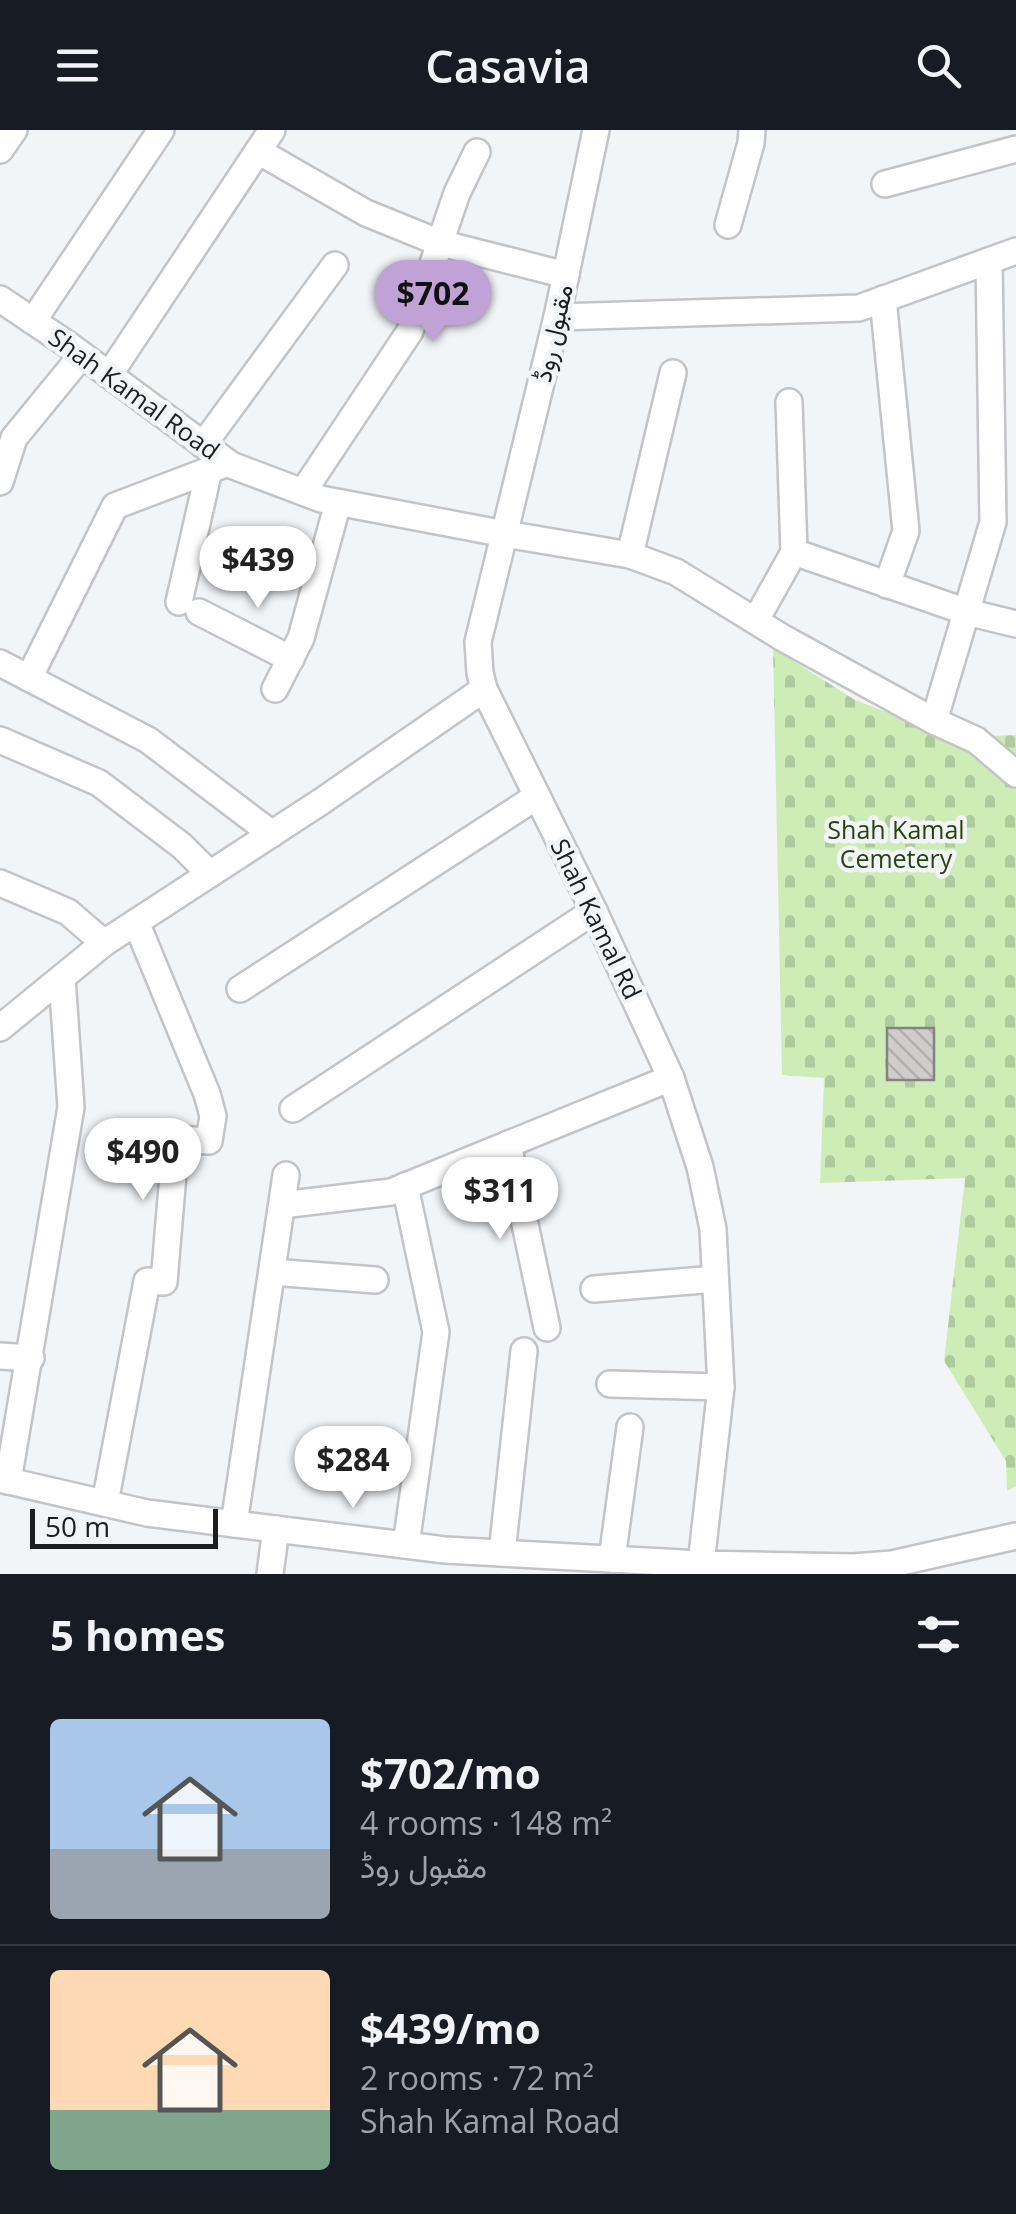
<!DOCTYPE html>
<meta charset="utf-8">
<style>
:root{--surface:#171b24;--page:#20242c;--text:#f1f3f6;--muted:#9ea1a6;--line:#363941;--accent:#c0a2d7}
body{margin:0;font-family:"Open Sans",Vazirmatn,sans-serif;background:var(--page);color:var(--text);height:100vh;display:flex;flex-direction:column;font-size:38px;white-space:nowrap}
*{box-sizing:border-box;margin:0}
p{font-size:32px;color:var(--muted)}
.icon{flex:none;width:55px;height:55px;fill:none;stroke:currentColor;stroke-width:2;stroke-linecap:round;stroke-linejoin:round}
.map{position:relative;height:1444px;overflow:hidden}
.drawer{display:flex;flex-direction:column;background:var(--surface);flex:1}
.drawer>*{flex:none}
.scale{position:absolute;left:30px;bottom:25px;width:188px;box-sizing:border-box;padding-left:10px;border:5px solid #1c1d1e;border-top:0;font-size:28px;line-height:35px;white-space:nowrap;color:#1c1d1e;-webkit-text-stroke:8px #f2f5f8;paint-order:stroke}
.price{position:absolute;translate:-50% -85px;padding:0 22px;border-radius:35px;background:#fff;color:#222;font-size:32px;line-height:65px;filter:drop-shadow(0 2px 5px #0008)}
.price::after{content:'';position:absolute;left:50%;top:60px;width:30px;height:22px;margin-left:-15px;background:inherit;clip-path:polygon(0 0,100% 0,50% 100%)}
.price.selected{background:var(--accent);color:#111}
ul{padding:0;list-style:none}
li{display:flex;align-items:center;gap:30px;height:250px;padding:0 50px}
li+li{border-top:2px solid var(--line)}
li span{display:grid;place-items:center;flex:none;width:280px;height:200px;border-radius:10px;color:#555}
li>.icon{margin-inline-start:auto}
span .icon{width:120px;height:120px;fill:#fffc;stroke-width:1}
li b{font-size:42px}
h2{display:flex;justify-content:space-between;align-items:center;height:120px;padding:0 50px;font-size:42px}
header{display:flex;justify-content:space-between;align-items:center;height:130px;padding:0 50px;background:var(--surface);font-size:45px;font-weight:600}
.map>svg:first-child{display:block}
.cemetery{fill:url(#cemetery-stones)}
.building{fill:url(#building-back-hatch);stroke:#85827f;stroke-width:2.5}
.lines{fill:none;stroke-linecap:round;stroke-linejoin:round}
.minor-casing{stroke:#c2c4c8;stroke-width:30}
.minor{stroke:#fff;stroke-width:25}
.labels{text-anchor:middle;stroke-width:9;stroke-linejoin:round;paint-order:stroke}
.street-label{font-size:25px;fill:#1c1d1e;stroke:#f2f5f8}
.park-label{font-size:25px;fill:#29430d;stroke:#f2f5f8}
</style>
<header><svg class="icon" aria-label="menu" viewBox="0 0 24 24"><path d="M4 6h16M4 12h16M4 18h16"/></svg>Casavia<svg class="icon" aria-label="search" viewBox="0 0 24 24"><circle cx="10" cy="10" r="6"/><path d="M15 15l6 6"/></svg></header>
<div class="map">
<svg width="1016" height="1444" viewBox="0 0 1016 1444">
<defs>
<pattern id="cemetery-stones" width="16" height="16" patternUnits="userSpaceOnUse" patternTransform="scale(2.5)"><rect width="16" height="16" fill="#cdecb6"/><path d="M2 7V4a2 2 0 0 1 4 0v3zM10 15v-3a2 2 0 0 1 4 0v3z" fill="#afca9c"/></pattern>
<pattern id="building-back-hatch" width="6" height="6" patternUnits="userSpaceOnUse" patternTransform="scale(2.5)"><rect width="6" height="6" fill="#cfccc9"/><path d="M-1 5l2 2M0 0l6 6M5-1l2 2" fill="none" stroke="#b1afac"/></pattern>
</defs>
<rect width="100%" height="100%" fill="#f2f5f8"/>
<!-- cemetery -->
<path class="cemetery" d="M773 518 855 570 933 600 955 607 1016 605V1356L1007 1361 1006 1331 944 1231 965 1048 820 1053 824 948 782 945Z"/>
<!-- building -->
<rect class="building" x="887" y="898" width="47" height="52"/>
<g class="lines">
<defs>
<g id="minor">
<path d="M596 0 557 187 478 512 480 543 484 559 594 781 671 948 700 1037 713 1099 721 1257 701 1434 853 1437 892 1434 1016 1406"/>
<path d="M0 20 14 0"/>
<path d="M258 21 366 83 440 113 566 145"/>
<path d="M885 54 1016 19"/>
<path d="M728 95 751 13 752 0"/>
<path d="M0 169 70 216 231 335 321 369 505 404 630 425 676 442 783 508 934 591 976 610 1016 644"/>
<path d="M883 169 906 401 887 455"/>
<path d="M557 187 859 178 1016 121"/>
<path d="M33 191 161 0"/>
<path d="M109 245 272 0"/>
<path d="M203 315 335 135"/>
<path d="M0 352 14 308 82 225"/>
<path d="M303 362 410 201 457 63 477 22"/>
<path d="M794 422 967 482 1016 494"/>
<path d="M630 425 673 243"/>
<path d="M179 472 209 340"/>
<path d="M199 482 291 529"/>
<path d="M756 490 794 422 789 272"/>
<path d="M0 533 148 610 272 704"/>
<path d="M29 548 115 376 228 333"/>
<path d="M275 559 301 508 338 373"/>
<path d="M934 591 993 392 989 131"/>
<path d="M0 610 99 653 182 716 210 744"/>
<path d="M0 753 68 782 104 813"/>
<path d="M240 859 536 667"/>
<path d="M0 898 104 813 322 671 484 559"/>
<path d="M293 979 594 781"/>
<path d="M508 1014 547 1198"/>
<path d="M405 1056 436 1202 406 1415"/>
<path d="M282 1075 391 1062 671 948"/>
<path d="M272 1142 375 1150"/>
<path d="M594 1159 715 1149"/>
<path d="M0 1226 31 1228"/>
<path d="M610 1254 721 1257"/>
<path d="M0 1349 147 1383 445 1420 701 1434"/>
<path d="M8 1351 71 977 62 848"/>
<path d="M105 1373 147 1151 164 1152 176 1009 209 1011 213 986 207 964 136 792"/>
<path d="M234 1394 286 1045"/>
<path d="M502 1423 524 1221"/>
<path d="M612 1429 630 1297"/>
<path d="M270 1444 276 1399"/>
</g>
</defs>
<!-- minor casing -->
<use href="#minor" class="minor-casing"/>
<!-- minor -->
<use href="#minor" class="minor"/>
</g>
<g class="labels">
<!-- street labels -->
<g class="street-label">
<text transform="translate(553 203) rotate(-77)" y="9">مقبول روڈ</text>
<text transform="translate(134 264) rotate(36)" y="9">Shah Kamal Road</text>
<text transform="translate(596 789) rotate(64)" y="9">Shah Kamal Rd</text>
</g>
<!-- park labels -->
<g class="park-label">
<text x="896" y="709">Shah Kamal<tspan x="896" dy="29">Cemetery</tspan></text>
</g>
</g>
</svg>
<div class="scale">50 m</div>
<b class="price selected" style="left:433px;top:215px">$702</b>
<b class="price" style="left:258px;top:481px">$439</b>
<b class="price" style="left:143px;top:1073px">$490</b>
<b class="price" style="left:500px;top:1112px">$311</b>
<b class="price" style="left:353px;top:1381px">$284</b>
</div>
<section class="drawer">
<h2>5 homes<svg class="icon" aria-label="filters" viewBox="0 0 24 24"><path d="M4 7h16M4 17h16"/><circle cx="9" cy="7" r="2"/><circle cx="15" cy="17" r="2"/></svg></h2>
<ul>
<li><span style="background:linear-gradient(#a9c7e8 65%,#9aa5b1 0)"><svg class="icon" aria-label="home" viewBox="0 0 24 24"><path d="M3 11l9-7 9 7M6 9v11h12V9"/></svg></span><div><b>$702/mo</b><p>4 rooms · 148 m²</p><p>مقبول روڈ</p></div></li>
<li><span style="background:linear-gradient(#ffd9b3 70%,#7fa58c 0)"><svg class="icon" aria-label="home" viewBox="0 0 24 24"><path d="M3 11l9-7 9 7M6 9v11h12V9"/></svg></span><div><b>$439/mo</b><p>2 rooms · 72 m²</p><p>Shah Kamal Road</p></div></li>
</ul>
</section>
